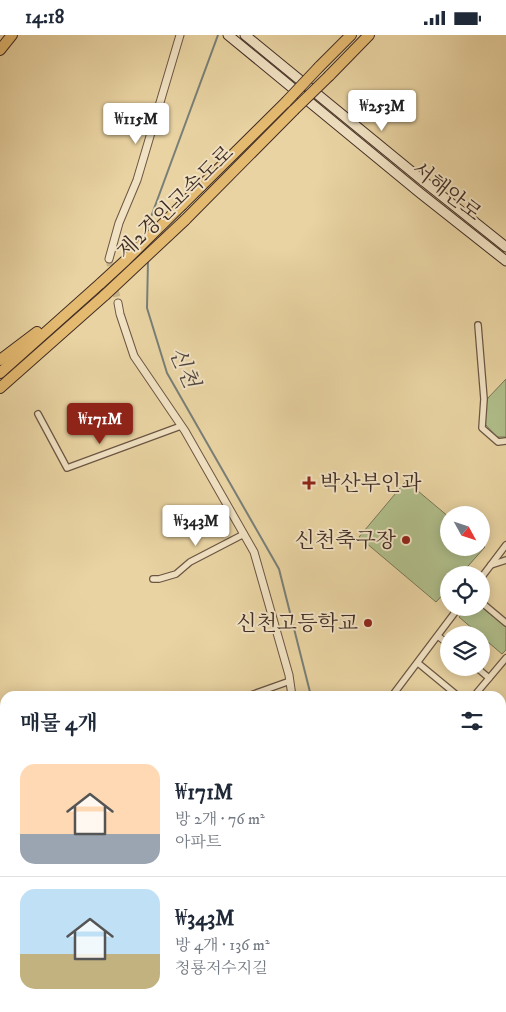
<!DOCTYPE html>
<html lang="ko">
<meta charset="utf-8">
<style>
:root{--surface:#fff;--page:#f6f6f7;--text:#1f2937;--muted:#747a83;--line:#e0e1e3;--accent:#8f2418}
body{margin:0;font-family:"IM FELL DW Pica","Noto Serif KR",serif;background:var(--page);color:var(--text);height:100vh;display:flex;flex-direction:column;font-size:19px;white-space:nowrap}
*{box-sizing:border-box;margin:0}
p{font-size:16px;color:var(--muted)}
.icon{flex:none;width:28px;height:28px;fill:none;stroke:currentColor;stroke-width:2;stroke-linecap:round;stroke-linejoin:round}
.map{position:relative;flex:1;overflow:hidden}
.sheet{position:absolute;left:0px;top:656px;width:506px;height:321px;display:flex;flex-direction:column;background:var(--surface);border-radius:15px 15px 0 0;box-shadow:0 2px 12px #0003}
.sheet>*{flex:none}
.needle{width:32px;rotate:130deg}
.controls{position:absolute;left:440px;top:471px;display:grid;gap:10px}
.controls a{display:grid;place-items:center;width:50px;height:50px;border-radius:50%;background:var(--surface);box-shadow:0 2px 12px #0003;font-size:25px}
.price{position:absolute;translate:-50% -42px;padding:0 11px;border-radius:5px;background:#fff;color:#222;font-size:16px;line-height:32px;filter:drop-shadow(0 1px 2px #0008)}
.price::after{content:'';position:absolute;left:50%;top:30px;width:15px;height:11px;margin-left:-8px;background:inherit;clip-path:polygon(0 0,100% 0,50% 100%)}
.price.current{background:var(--accent);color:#fff}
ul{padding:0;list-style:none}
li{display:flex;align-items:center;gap:15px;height:125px;padding:0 20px}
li+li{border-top:1px solid var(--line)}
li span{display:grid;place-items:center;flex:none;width:140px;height:100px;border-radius:15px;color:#555}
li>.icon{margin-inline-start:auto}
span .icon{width:60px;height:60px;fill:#fffc;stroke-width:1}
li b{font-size:21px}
h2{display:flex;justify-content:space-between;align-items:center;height:60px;padding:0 20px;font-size:21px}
.status{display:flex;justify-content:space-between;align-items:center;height:35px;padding:0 25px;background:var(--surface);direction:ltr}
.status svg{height:14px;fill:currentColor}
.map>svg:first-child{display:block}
.green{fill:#b0be8a;stroke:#787658}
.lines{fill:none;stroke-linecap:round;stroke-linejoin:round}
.stream{stroke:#787f78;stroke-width:2}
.tertiary-tunnel{stroke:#c7b289;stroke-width:7;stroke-dasharray:7 3.5;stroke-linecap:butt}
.minor-casing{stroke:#6b5644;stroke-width:8}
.tertiary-casing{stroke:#6b5644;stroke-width:9}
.secondary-casing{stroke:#412d25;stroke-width:11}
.motorway-casing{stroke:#412d25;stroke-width:12}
.minor{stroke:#f1e2c3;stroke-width:5.5}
.tertiary{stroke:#f1e2c3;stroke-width:7}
.secondary{stroke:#f1e2c3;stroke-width:9}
.motorway{stroke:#e4ba71;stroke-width:10}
.motorway-bridge-casing{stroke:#412d25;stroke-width:12;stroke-linecap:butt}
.motorway-bridge{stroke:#e4ba71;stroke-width:10}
.poi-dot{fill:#8f2418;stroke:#f1e2c3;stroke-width:2}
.labels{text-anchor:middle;stroke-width:4;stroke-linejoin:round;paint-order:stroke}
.street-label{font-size:21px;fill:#412d25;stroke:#f1e2c3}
.poi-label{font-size:21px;fill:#412d25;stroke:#f1e2c3;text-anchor:end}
.water-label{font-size:22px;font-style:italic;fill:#534841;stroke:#f1e2c3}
</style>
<div class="status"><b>14:18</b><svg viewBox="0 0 49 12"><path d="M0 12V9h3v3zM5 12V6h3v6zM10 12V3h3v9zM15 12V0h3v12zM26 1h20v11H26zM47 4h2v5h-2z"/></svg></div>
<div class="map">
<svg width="506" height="977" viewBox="0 0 506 977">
<rect width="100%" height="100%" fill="#e9d3a2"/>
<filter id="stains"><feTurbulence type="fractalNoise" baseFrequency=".004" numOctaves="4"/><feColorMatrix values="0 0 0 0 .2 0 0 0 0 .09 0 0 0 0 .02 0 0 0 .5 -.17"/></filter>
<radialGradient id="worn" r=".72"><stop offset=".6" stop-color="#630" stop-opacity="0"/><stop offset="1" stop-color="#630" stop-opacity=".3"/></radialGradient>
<!-- green -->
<g class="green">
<path d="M506 344V402H497L484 388 485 371 488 363Z"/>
<path d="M406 446 449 482V512H481V508L485 512 460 540H449V553L436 567 359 502Z"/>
<path d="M481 571 506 592V615L502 619 481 601V600H480L459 582 467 573 481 572Z"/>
<path d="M18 973H93L97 977H13Z"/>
<path d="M227 973H269L272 977H230Z"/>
</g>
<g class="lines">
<!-- stream -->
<g class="stream">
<path d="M148 198V190L218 0"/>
<path d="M148 225 147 273 167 338 279 534 311 661"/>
<path d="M331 972 332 977"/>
</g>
<!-- tertiary-tunnel -->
<path class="tertiary-tunnel" d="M109 224 118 268"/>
<defs>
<g id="minor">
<path d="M478 290 484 364 482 393 498 407 506 406"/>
<path d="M38 379 67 433 181 391"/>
<path d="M491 530 506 525"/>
<path d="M481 543 506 510"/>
<path d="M153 544H159L176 539 190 527 244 499"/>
<path d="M481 567 506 588"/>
<path d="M438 601 449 610"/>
<path d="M418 628 458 661"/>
<path d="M476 632 489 643"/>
<path d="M248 661 290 646"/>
<path d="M392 661 459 572"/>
<path d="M474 661 506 623"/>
<path d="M501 701 506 695"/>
<path d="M501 778 506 772"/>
<path d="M501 842 506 837"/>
<path d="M501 912 506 907"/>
<path d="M100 972 104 977"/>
<path d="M223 972 226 977"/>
<path d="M315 972 316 977"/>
<path d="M348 972 349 977"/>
<path d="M493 972 498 977"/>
<path d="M0 974 5 970"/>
<path d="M175 977 187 972"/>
<path d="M278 977 287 972"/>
<path d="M336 977 339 972"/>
<path d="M388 977 391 972"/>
<path d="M448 977 452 972"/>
</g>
<g id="tertiary">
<path d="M109 224 119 188 137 145 180 0"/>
<path d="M118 268 120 279 134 321 185 396 254 517 289 640 292 661"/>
</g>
<g id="secondary">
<path d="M228 0 420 158 506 226"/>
<path d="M245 0 422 145 506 212"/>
</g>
<g id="motorway">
<path d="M0 15 12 0"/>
<path d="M319 32 351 0"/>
<path d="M329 41 369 0"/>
<path d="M182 170 286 67"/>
<path d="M185 185 294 75"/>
<path d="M0 325 37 297"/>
<path d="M0 338 101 248"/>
<path d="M0 353 105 260"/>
</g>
</defs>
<!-- minor casing -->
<use href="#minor" class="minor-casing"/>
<!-- tertiary casing -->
<use href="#tertiary" class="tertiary-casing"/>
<!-- secondary casing -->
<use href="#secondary" class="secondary-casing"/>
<!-- motorway casing -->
<use href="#motorway" class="motorway-casing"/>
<!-- minor -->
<use href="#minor" class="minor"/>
<!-- tertiary -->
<use href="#tertiary" class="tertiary"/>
<!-- secondary -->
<use href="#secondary" class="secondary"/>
<!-- motorway -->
<use href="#motorway" class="motorway"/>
<defs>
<g id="motorway-bridge">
<path d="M286 67 319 32"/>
<path d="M294 75 329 41"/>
<path d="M101 248 126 225 182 170"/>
<path d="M105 260 185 185"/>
</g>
</defs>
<!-- motorway-bridge casing -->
<use href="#motorway-bridge" class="motorway-bridge-casing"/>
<!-- motorway-bridge -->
<use href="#motorway-bridge" class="motorway-bridge"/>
</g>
<!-- markers -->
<g class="poi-dot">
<path d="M306.5 440.5h5v5h5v5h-5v5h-5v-5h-5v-5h5z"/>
<circle cx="406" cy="505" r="5"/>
<circle cx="368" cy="588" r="5"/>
</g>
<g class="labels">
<!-- street labels -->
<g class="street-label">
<text transform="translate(447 156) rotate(38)" y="7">서해안로</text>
<text transform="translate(175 167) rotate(-44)" y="7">제2경인고속도로</text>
</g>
<!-- poi labels -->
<g class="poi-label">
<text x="320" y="455" text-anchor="start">박산부인과</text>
<text x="396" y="512">신천축구장</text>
<text x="358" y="595">신천고등학교</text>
</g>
<!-- water labels -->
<g class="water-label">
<text transform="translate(185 332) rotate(66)" y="8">신천</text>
</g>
</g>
<rect width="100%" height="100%" filter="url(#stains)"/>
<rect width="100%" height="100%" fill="url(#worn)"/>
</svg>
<div class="controls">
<a><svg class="needle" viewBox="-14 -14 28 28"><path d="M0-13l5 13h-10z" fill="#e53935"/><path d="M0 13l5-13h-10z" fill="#747a83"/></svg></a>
<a><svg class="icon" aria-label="locate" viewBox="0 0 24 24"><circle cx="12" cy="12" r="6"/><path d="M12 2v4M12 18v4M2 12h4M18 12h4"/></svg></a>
<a><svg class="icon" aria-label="layers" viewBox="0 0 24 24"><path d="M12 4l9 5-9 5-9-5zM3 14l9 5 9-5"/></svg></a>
</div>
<b class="price" style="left:382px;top:97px">₩253M</b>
<b class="price" style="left:136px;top:110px">₩115M</b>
<b class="price current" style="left:100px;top:410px">₩171M</b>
<b class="price" style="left:196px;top:512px">₩343M</b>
<section class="sheet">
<h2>매물 4개<svg class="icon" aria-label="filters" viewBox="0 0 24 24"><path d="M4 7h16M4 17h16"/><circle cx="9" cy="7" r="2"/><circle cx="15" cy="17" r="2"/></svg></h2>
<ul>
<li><span style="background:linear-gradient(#ffd9b3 70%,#9aa5b1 0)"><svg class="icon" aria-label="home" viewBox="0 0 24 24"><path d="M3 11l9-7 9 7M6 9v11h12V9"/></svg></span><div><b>₩171M</b><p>방 2개 · 76 m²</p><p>아파트</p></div></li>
<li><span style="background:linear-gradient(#bfe0f5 65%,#c2b280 0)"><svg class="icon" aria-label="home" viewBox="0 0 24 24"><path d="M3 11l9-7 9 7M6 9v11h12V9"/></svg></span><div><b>₩343M</b><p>방 4개 · 136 m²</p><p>청룡저수지길</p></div></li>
</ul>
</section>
</div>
